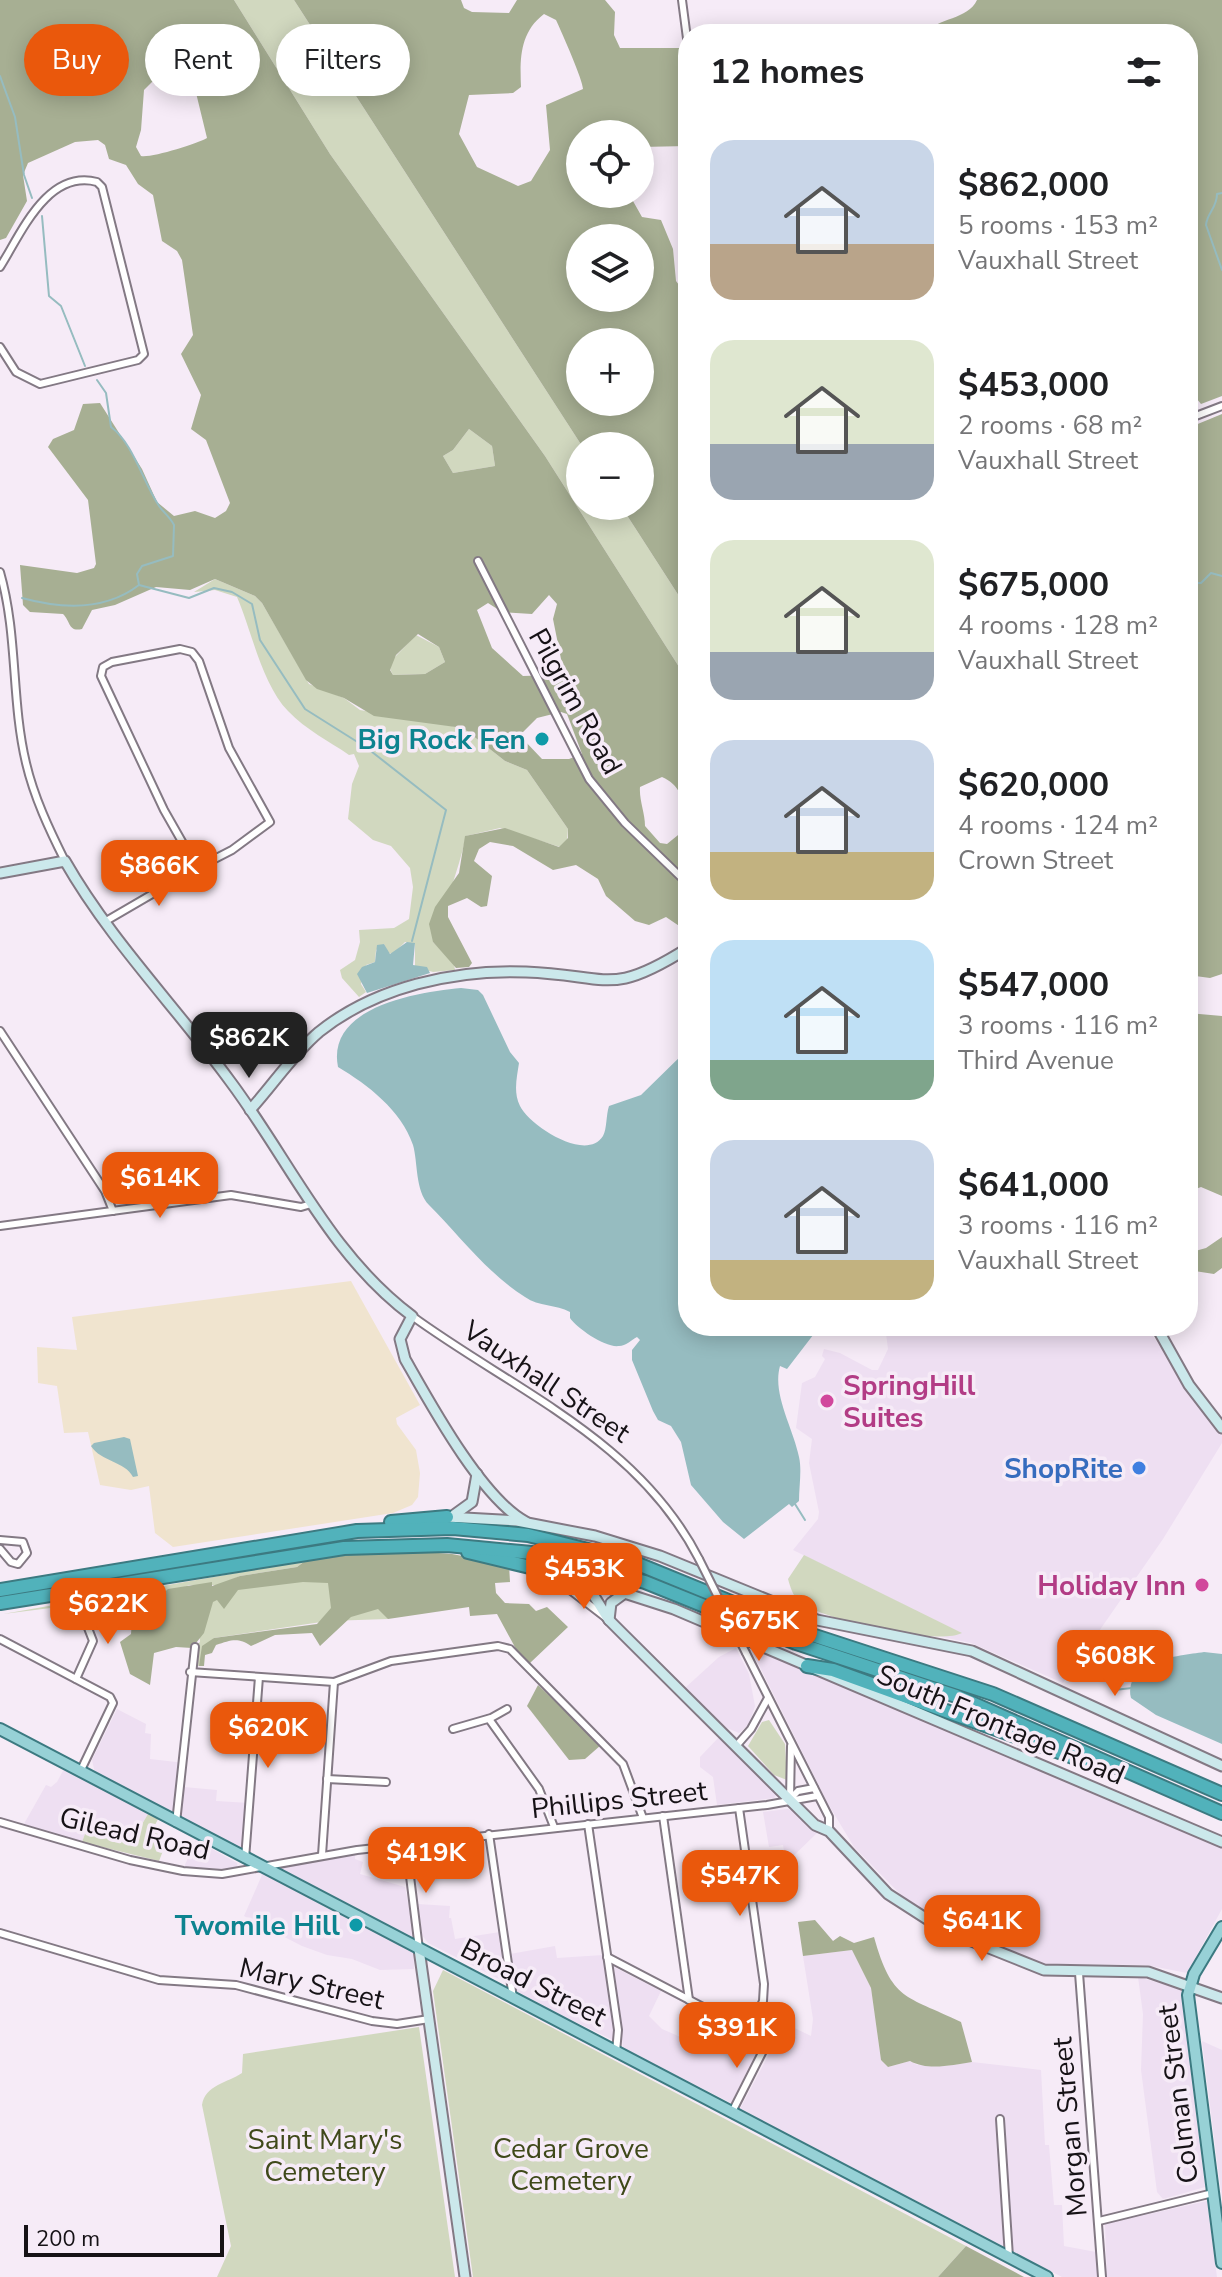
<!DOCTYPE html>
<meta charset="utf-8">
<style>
:root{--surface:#fff;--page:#f2f2f2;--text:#202124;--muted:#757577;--accent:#ea580c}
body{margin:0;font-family:"Nunito Sans",sans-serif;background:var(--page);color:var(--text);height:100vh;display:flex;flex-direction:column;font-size:30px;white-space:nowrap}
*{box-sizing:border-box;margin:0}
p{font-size:26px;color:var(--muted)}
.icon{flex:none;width:44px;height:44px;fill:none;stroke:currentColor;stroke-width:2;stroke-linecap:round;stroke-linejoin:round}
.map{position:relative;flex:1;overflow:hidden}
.side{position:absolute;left:678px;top:24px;width:520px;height:1312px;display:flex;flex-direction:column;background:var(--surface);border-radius:32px;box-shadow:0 4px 20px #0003}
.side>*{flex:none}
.guide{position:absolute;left:24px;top:24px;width:534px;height:72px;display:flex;gap:16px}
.buttons{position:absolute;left:566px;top:120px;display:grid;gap:16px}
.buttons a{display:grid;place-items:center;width:88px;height:88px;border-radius:50%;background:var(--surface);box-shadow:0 4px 20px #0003;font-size:40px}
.scale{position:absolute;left:24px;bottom:20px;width:200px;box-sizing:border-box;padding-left:8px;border:4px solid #161216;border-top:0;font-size:22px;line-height:28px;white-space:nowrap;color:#161216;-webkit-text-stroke:6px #f6ebf7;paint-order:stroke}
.price{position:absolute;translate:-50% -68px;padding:0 18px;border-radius:16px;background:var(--accent);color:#fff;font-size:26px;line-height:52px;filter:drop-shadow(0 2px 4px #0008)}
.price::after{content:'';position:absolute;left:50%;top:48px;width:24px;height:18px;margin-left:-12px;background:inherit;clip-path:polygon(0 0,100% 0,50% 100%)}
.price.current{background:#222;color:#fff}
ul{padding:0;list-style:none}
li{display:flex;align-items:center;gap:24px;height:200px;padding:0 32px}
li span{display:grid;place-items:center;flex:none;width:224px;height:160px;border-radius:24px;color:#555}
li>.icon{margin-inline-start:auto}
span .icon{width:96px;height:96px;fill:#fffc;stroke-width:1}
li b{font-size:34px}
h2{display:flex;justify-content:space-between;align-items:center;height:96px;padding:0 32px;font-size:34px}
.pill{padding:0 28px;border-radius:36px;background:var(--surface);box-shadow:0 4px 20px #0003;font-size:28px;line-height:72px}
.pill.current{background:var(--accent);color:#fff}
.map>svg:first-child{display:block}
.commercial{fill:#eedff2}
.industrial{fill:#f0e4cf}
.green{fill:#d1d8bf}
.forest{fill:#a7af93;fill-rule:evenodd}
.water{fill:#96bcc0}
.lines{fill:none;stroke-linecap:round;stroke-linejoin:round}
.stream{stroke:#96bcc0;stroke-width:2}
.street-casing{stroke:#837984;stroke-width:10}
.secondary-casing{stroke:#837984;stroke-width:13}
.primary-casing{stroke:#3c7a81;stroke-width:14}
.highway-casing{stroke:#3c7a81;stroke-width:16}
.street{stroke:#fff;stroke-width:6}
.secondary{stroke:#cbe8eb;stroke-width:9}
.primary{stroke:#97d1d6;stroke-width:10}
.highway{stroke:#51b2bb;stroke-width:12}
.street-bridge-casing{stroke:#837984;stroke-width:10;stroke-linecap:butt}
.street-bridge{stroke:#fff;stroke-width:6}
.culture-dot{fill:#0f9aa8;stroke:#f6ebf7;stroke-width:3}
.hotel-dot{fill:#d1479c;stroke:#f6ebf7;stroke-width:3}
.shop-dot{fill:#3f7fe0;stroke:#f6ebf7;stroke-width:3}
.labels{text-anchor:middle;stroke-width:7;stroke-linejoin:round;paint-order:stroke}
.street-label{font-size:28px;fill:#161216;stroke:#f6ebf7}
.culture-label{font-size:28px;font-weight:bold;fill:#0d838f;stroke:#f6ebf7;text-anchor:end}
.hotel-label{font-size:28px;font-weight:bold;fill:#b23c85;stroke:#f6ebf7;text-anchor:start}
.shop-label{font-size:28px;font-weight:bold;fill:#366cbe;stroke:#f6ebf7;text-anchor:end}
.park-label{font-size:28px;fill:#3f491a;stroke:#f6ebf7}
</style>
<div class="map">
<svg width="1222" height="2277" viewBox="0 0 1222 2277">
<rect width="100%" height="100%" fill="#f6ebf7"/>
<!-- commercial -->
<g class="commercial">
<path d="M885 1326H1146L1222 1436V1443L1163 1539 1063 1683 971 1643 942 1637 961 1633 793 1550 818 1519 819 1512 809 1463 812 1439 796 1428 802 1383 815 1377 825 1359 822 1356 824 1349 840 1353 872 1370H878L888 1349Z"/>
<path d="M750 1647 1222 1848V1909L1187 1973 1146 1965 1045 1964 943 1923 902 1896 854 1847 827 1802Z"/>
<path d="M736 1648 749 1674 755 1706 749 1724 739 1733 727 1728 685 1688 719 1657Z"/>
<path d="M117 1709 146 1724 145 1733 151 1734 150 1759 185 1763 184 1787 217 1790 216 1801 249 1803 242 1850 95 1773 92 1760Z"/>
<path d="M720 1736 777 1794 774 1798 717 1805 713 1777 700 1767V1757Z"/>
<path d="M64 1769 148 1814 131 1843 85 1834 82 1842 24 1824 46 1785 51 1787 57 1782Z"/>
<path d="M787 1809 796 1811 818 1832 786 1863 783 1845 769 1847 763 1812Z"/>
<path d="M196 1840 237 1863 238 1870 184 1867Z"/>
<path d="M355 1855V1859L363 1862 360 1874 405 1887 413 1929 414 1969 380 1970 352 1959 327 1955 302 1946 244 1916 262 1875 259 1872Z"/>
<path d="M418 1904 450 1906 449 1918H451L455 1939 500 1932 505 1982 428 1943 422 1935Z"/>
<path d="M555 1946 557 1958 603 1955 616 2036 613 2040 515 1993 510 1954Z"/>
<path d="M852 1950 871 1988 881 2060 888 2067 910 2061 917 2065 945 2066 972 2062 1041 2070 1045 2145H1049L1054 2205H1062L1064 2246 1096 2252 1098 2277H1062L740 2109 777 2039 776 2019 811 2036 813 2019 803 1956Z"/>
<path d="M614 1967 661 1991 649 2016 662 2029 690 2041 706 2014 755 2040 758 2050 731 2103 623 2048Z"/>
<path d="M1138 1977 1181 1989 1205 2187 1163 2199 1157 2192 1141 2070 1143 2014Z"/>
<path d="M1202 2041 1222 2050V2198L1218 2169Z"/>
<path d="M1207 2201 1217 2277H1107L1105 2224Z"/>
</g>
<!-- industrial -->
<path class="industrial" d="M351 1281 420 1405 396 1418 397 1424 416 1450 420 1473 418 1497 412 1505 393 1513 173 1547 155 1533 149 1486 131 1490 100 1485 88 1432 64 1433 57 1386 38 1383 37 1347 77 1350 72 1317Z"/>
<!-- green -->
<g class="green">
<path d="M234 0H294L582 446 580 506H621L688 610V681L545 456 330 154Z"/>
<path d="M469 429 492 446 495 466 453 473 443 456 453 450Z"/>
<path d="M215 579 255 596 262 603 309 684 344 698 360 710 463 728 505 761 527 770 568 829 567 842 560 847 500 828 466 836C458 873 444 906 433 942L454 964 455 970 433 972 415 967V944L405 942 393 954 388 953 384 944 376 950 375 962 366 965 361 984 366 992 359 997 342 978 340 970 355 960 360 942 359 930 394 928 409 919 413 887 410 868 391 846 373 840 348 819 352 784 359 766 354 754 349 755C329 741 306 730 288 711 262 684 252 632 237 597L215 590 194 592Z"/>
<path d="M416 635 439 647 445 662 425 674 393 675 390 669 393 659Z"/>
<path d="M804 1555 962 1633C937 1646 829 1620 804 1605 794 1599 791 1590 788 1579Z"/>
<path d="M305 1561 297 1567 240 1576 220 1585H189L155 1601H151L149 1595 125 1602 114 1600 3 1614Z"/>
<path d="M373 1573 388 1619 328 1621 214 1638 199 1666H195L197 1648H192L200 1642 198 1593Z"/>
<path d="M769 1720 785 1744 787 1780 774 1775 748 1746 762 1722Z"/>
<path d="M148 1814 158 1819 153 1829 168 1838 159 1861 82 1842 85 1834 131 1843Z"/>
<path d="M443 1970 966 2246 938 2277H473L433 1991Z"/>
<path d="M419 2027 455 2277H217L231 2246 202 2105C205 2085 227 2083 242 2073L243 2054Z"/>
</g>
<!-- forest -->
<g class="forest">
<path d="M0 0H234L330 154 545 456 688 681V932L666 917 649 925 635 921 606 896 598 879 576 865 553 870 513 846 490 842 479 849 474 861 492 876 487 906 481 907 467 898 448 906V917L472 963 469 967 456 968 433 942 429 924 435 907 459 873 465 836 505 828 559 847 568 838V829L527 770 505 761 463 728 374 716 344 698 317 689 306 680 262 603 255 596 215 579 190 590 156 587 115 605 92 610 82 629C68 632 71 622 63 614L30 612 23 605 20 565 77 573 94 568 96 564 88 500 48 447 53 439 74 430 83 404 100 403 142 469 157 502 174 516 195 511 215 518 226 511 230 503 206 440 191 429 201 395 181 354 193 335 182 260 177 251 162 241 153 195 138 184 126 165 109 159 105 145 98 140 75 142 28 163 23 175 27 201 6 238 0 240ZM183 57 188 60 207 138C196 144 152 158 141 156L136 147 141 130 144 90 174 60ZM469 429 492 446 495 466 453 473 443 456 453 450ZM549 595 557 604 553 619 562 664 554 675 523 676 492 648 477 610 488 603 502 612 532 614ZM418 634 439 647 445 662 425 674 393 675 390 670 396 655ZM561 712 567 714 582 754 569 759H542L523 739 522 733 537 718ZM662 777C685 787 685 808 683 831L667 844 660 843 645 826C645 813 639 800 640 787Z"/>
<path d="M294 0H461L464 8 472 12 509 13 517 0H605L615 12 614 35 620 48H680L688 146 640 147V134H580V194H629L642 217 661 220 673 249 676 281 688 297V610L621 506H640V446H582ZM544 14 556 20C562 33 583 80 583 89L546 105 550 150 531 181 518 186 477 167 459 134 469 95 513 93 521 87C520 60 519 33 544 14ZM640 238V298H580V238ZM580 342H640V402H580Z"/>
<path d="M977 0H1222V396L1201 404 1188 388V34H925C938 17 968 20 977 0Z"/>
<path d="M1222 414V974L1210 978 1188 975V428Z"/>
<path d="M1188 1013 1222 1016V1196L1201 1187 1188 1192Z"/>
<path d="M1222 1237V1268L1214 1274 1188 1270V1253L1206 1248Z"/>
<path d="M412 1551 452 1554 509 1565 510 1582 495 1583 496 1593 505 1603 529 1604 536 1611 547 1607 568 1627 530 1663 516 1649 497 1614 470 1616 469 1607 388 1619 378 1609 351 1617 320 1646 312 1633 275 1635 251 1646C238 1637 231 1640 216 1645L212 1653 205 1655 204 1666H199L202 1646 214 1638 317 1624 331 1608 328 1583 303 1582 238 1590 224 1609 217 1600 213 1602 204 1633 192 1648 176 1647 154 1653 150 1685 130 1674 120 1642 131 1634 132 1620 115 1600 125 1602 149 1594 151 1601H155L168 1589 212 1582V1586L240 1576 297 1567 305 1561 364 1553Z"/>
<path d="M538 1685 601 1745 585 1759 569 1760 527 1706Z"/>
<path d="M815 1920 833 1941 840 1936 854 1943 874 1937C892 2001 905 1995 961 2022L972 2062C952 2065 928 2071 910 2061L888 2067 881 2060 871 1988 852 1950 803 1956 798 1922Z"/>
<path d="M966 2246 1024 2277H938Z"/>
</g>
<!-- water -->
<g class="water">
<path d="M407 942 415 943 413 965 427 967 430 973 367 993 357 974 362 967 375 962 377 945 384 944 390 954Z"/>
<path d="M461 988 478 990 483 995 510 1052 519 1063C517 1077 513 1092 520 1106 529 1125 586 1163 603 1136 607 1129 606 1115 609 1106L641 1095 688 1049V1326H820L787 1369 780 1366C772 1394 793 1428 799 1457 802 1470 799 1487 799 1501L792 1507 789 1504 744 1539 723 1522 691 1485 681 1442 671 1426 658 1420 653 1411 632 1360V1350L640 1340 637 1337C631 1340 626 1346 619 1346 605 1348 577 1328 570 1318V1312C556 1304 539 1307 525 1297 487 1273 459 1235 429 1205 415 1191 418 1162 413 1145 401 1110 368 1085 338 1067 326 1007 417 992 461 988Z"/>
<path d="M124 1437 130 1439 138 1476 133 1477C125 1461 101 1462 91 1446L94 1443Z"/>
<path d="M1204 1652 1222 1654V1744L1156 1715 1131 1698C1124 1660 1177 1656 1204 1652Z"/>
</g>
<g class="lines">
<!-- stream -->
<g class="stream">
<path d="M0 76 15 117 24 175 32 198"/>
<path d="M1222 193 1217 194C1217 208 1207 213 1206 225L1222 270"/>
<path d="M42 216 49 296 61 306 85 366"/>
<path d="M97 380 106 393 111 427C133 443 143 482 159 506 164 513 170 517 174 525L173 556 142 566 137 574 139 585 189 598 214 588 232 592 252 604 260 640 305 709 367 748 446 810 412 941"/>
<path d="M1188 583H1201L1211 573 1222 576"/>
<path d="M22 598C62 609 105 611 139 585"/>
<path d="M795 1504 805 1520"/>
<path d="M1114 1690 1132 1688"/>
</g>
<defs>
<g id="street">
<path d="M682 0 688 46"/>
<path d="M0 267C21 234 47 169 97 182L102 187 144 354 138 360 40 384 16 372 0 347"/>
<path d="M1188 419 1222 406"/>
<path d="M478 561 589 779 625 823 688 884"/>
<path d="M0 572C18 635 11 700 26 763 34 797 49 829 65 861"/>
<path d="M180 649 192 652 199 661 229 748 270 822 232 850 197 868 164 810 101 676 103 667 112 662Z"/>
<path d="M106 921 197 868"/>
<path d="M0 1031 105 1191 113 1211"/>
<path d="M0 1226 231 1195 301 1207 311 1204"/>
<path d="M412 1316C515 1391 638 1440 699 1559"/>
<path d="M0 1540 23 1542 27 1553 18 1564 11 1562 0 1549"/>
<path d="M561 1583 609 1620"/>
<path d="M0 1639 110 1697 113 1703 80 1772"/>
<path d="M746 1653 829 1817V1831"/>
<path d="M190 1672 334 1682 391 1661 498 1646 510 1649 623 1764 643 1818"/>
<path d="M76 1679 93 1641 81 1610"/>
<path d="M489 1719 539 1789 554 1827"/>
<path d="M453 1729 491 1718 507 1709"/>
<path d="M737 1745 751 1729 768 1698"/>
<path d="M327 1779 386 1782"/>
<path d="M790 1799 791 1746"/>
<path d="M790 1799 798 1791 814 1788"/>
<path d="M739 1808 764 1984 763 2001 749 2031"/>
<path d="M663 1816 689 2000"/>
<path d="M0 1822 130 1860 183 1871 222 1874 357 1850 767 1805 817 1796"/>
<path d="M176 1823 195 1647"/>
<path d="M588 1824 618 2030 616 2052"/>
<path d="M489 1834 513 1998"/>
<path d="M406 1844 419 1949"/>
<path d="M322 1855 334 1682"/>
<path d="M245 1859 259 1677"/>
<path d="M0 1933 159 1980 236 1985 372 2021 397 2024 429 2019"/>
<path d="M607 1957 768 2041 732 2112"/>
<path d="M1079 1973 1102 2277"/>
<path d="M1000 2119 1009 2257"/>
<path d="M1099 2221 1213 2193"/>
</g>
<g id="secondary">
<path d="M0 873 65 861C110 940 176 1007 230 1081 290 1161 330 1255 412 1316L400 1339 405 1359C430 1403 482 1499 526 1522"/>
<path d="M250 1110C273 1085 293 1054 319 1032 375 987 455 969 526 972 609 975 609 998 688 948"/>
<path d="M1156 1326 1189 1385 1222 1428"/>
<path d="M454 1515 472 1502 477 1474"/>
<path d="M447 1517 517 1521 595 1536 660 1556 817 1620 972 1651 1222 1766"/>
<path d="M584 1580 609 1620 625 1636 815 1825 829 1831 888 1894 944 1930 1044 1970 1148 1972 1222 1998"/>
<path d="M584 1580 674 1609 1222 1842"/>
<path d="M609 1620 611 1603 626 1592"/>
<path d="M419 1949 465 2277"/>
</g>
<g id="primary">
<path d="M0 1729 1047 2277"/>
<path d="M1222 1927 1194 1974 1188 1995 1222 2263"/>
</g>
<g id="highway">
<path d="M391 1522 447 1517"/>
<path d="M468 1552 584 1580"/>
<path d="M0 1590 357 1531 453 1528 528 1535 628 1560 809 1634 993 1694 1222 1794"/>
<path d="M0 1603 344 1548 447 1545 532 1553 645 1582 796 1643 956 1696 1222 1813"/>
<path d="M807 1666 833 1670 1106 1769"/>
</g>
</defs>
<!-- street casing -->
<use href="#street" class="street-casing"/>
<!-- secondary casing -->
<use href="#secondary" class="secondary-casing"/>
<!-- primary casing -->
<use href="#primary" class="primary-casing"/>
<!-- highway casing -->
<use href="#highway" class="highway-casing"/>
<!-- street -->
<use href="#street" class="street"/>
<!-- secondary -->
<use href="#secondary" class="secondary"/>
<!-- primary -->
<use href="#primary" class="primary"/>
<!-- highway -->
<use href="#highway" class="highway"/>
<defs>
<path id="street-bridge" d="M699 1559 746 1653"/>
</defs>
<!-- street-bridge casing -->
<use href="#street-bridge" class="street-bridge-casing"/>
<!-- street-bridge -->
<use href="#street-bridge" class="street-bridge"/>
</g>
<!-- markers -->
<g class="culture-dot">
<circle cx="542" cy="739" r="8"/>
<circle cx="356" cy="1925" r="8"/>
</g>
<g class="hotel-dot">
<circle cx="827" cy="1401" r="8"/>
<circle cx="1202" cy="1585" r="8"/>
</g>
<circle class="shop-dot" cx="1139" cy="1468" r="8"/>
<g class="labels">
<!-- street labels -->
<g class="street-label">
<text transform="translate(576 701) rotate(61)" y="10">Pilgrim Road</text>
<text transform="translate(547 1381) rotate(34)" y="10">Vauxhall Street</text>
<text transform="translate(1001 1724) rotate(23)" y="10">South Frontage Road</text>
<text transform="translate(619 1799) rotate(-6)" y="10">Phillips Street</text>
<text transform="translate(135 1833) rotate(13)" y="10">Gilead Road</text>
<text transform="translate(534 1982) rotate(27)" y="10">Broad Street</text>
<text transform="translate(312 1983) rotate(13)" y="10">Mary Street</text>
<text transform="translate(1177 2094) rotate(-97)" y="10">Colman Street</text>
<text transform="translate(1069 2127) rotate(-95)" y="10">Morgan Street</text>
</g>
<!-- culture labels -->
<g class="culture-label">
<text x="526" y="749">Big Rock Fen</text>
<text x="340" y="1935">Twomile Hill</text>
</g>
<!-- hotel labels -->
<g class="hotel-label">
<text x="843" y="1395">SpringHill<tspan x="843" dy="32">Suites</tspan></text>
<text x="1186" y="1595" text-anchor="end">Holiday Inn</text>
</g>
<!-- shop labels -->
<g class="shop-label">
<text x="1123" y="1478">ShopRite</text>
</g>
<!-- park labels -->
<g class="park-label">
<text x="325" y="2149">Saint Mary's<tspan x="325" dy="32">Cemetery</tspan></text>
<text x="571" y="2158">Cedar Grove<tspan x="571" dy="32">Cemetery</tspan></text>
</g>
</g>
</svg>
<div class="buttons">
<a><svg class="icon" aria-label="locate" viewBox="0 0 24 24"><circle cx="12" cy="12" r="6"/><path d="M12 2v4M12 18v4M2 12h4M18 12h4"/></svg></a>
<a><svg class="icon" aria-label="layers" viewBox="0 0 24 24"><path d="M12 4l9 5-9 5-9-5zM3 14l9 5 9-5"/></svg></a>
<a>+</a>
<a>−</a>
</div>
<div class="scale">200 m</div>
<b class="price" style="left:159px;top:908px">$866K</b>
<b class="price current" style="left:249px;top:1080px">$862K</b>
<b class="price" style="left:160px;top:1220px">$614K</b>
<b class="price" style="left:584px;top:1611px">$453K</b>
<b class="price" style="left:108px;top:1646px">$622K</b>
<b class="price" style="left:759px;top:1663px">$675K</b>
<b class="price" style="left:1115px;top:1698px">$608K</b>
<b class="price" style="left:268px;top:1770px">$620K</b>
<b class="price" style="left:426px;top:1895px">$419K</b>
<b class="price" style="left:740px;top:1918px">$547K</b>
<b class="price" style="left:982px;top:1963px">$641K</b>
<b class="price" style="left:737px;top:2070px">$391K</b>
<div class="guide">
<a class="pill current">Buy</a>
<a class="pill">Rent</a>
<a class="pill">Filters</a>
</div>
<section class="side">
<h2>12 homes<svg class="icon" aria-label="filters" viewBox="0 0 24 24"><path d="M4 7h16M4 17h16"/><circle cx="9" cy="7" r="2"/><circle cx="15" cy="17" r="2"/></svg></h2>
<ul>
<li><span style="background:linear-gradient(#c9d6e8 65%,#b9a48a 0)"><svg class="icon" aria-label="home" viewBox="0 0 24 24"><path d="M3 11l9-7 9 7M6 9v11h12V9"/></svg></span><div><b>$862,000</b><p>5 rooms · 153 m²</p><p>Vauxhall Street</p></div></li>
<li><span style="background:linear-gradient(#dfe7d0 65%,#9aa5b1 0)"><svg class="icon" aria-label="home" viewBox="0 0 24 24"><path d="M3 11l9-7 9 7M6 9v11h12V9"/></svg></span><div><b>$453,000</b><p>2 rooms · 68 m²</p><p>Vauxhall Street</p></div></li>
<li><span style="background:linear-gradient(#dfe7d0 70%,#9aa5b1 0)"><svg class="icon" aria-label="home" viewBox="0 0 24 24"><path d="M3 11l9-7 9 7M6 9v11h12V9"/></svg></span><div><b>$675,000</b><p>4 rooms · 128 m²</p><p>Vauxhall Street</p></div></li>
<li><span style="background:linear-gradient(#c9d6e8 70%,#c2b280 0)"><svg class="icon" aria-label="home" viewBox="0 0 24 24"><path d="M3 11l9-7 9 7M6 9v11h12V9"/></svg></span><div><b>$620,000</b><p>4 rooms · 124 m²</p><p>Crown Street</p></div></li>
<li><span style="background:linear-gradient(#bfe0f5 75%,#7fa58c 0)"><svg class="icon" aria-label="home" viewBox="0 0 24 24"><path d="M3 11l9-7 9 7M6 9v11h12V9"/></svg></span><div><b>$547,000</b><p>3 rooms · 116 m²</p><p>Third Avenue</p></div></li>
<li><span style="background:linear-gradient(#c9d6e8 75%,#c2b280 0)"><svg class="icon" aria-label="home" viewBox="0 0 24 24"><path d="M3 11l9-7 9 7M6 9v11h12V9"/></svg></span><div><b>$641,000</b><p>3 rooms · 116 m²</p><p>Vauxhall Street</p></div></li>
</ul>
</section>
</div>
